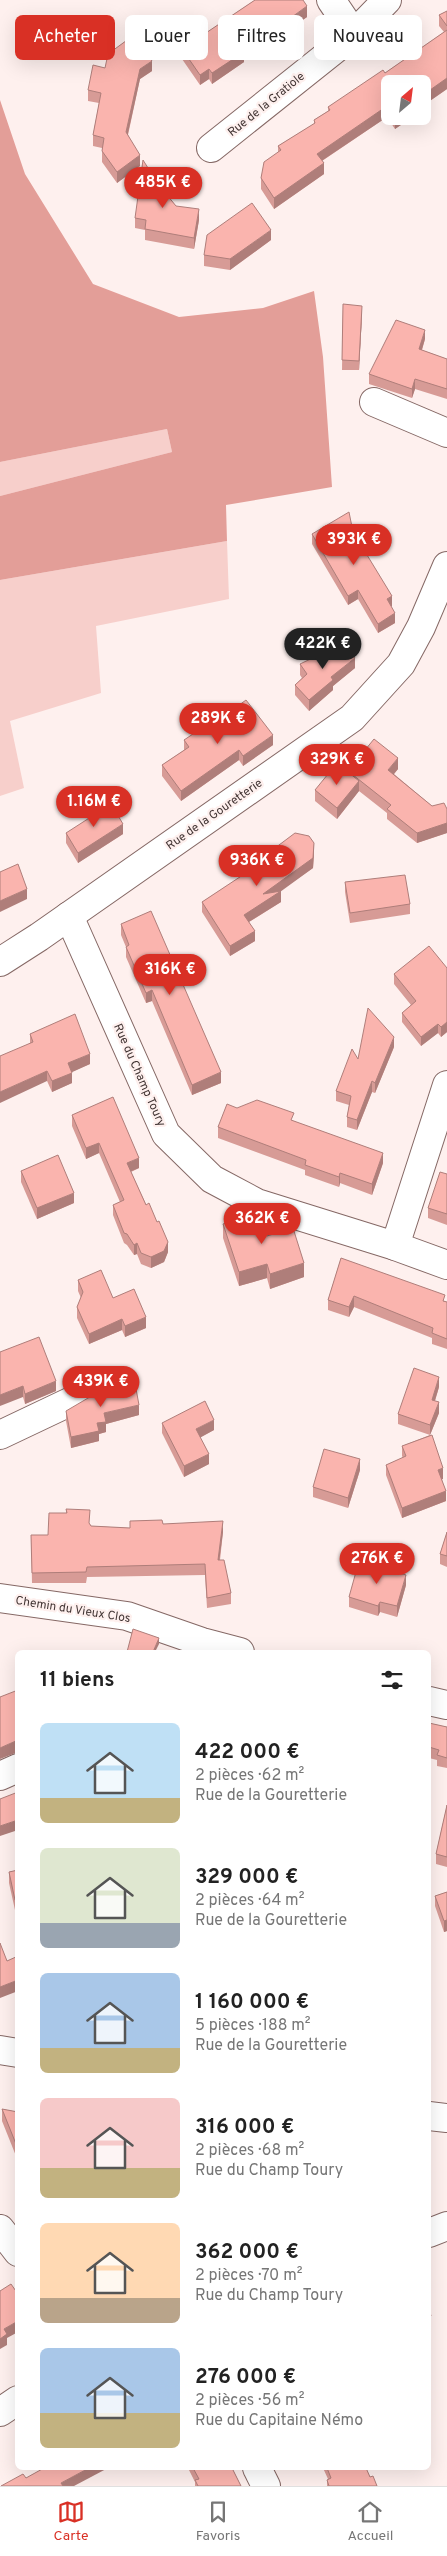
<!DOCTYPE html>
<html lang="fr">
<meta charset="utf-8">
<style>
:root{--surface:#fff;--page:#f6f6f6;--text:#222;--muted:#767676;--line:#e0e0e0;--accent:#d93025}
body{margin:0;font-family:Overpass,sans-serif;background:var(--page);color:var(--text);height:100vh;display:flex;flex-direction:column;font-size:19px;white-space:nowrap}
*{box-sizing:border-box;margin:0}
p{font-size:16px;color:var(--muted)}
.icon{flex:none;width:28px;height:28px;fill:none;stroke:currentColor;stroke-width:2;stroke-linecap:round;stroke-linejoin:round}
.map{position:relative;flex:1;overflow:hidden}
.side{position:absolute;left:15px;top:1650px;width:416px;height:820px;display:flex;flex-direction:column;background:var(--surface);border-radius:8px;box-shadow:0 5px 20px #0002}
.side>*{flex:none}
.top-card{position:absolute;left:15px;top:15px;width:418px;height:45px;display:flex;gap:10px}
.needle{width:32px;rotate:28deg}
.buttons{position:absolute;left:381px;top:75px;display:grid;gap:10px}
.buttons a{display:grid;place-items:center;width:50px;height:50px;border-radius:8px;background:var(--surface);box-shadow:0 5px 20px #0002;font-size:25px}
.price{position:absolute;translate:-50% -42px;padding:0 11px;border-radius:18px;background:var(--accent);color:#fff;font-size:16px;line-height:32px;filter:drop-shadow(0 1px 2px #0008)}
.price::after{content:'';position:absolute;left:50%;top:30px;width:15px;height:11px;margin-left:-8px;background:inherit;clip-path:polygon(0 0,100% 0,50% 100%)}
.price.current{background:#222;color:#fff}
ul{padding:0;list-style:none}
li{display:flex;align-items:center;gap:15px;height:125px;padding:0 25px}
li span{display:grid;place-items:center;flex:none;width:140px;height:100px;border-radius:8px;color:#555}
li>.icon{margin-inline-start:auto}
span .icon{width:60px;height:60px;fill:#fffc;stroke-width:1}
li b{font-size:21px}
h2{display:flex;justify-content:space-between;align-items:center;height:60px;padding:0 25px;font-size:21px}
.tag{padding:0 18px;border-radius:8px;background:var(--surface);box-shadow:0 5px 20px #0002;font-size:18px;line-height:45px}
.tag.current{background:var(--accent);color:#fff}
.tab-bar{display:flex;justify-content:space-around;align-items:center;height:70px;border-top:1px solid var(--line);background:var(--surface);font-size:14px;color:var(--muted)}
.tab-bar a{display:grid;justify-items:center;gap:2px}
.tab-bar .current{color:var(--accent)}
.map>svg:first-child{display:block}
.green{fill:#f7cfcb}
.forest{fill:#e39e98}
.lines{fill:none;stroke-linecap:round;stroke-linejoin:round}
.street-casing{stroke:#856865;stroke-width:30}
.secondary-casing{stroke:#856865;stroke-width:30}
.street{stroke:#fff;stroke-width:28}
.secondary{stroke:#fff;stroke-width:28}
.wall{fill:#d79b96}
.shaded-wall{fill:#af7e7a}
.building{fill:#fab4ae;stroke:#af7e7a}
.labels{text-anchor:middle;stroke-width:4.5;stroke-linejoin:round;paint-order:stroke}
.street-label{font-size:12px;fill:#423534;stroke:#fef0ee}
</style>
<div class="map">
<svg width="447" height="2486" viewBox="0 0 447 2486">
<rect width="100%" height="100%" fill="#fef0ee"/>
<!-- green -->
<g class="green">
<path d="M167 429 172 452 0 496V462Z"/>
<path d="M227 541 229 599 96 626 101 693 10 721 24 788 0 796V580Z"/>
</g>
<!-- forest -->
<path class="forest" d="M0 100 25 174 93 284 179 317 263 308 314 291 323 357 332 487 226 505 227 541 0 580V496L172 452 167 429 0 462Z"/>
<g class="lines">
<defs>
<g id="street">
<path d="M331 0 354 34"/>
<path d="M211 148 354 34 387 0"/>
<path d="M374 402 447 433"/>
<path d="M69 916 166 1134 212 1179 257 1203 395 1246 447 1265"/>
<path d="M0 962 39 937 352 718 401 664 421 627 447 566"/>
<path d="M395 1246 447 1085"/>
<path d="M0 1435 78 1398"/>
<path d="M0 1598 127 1616 202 1642 240 1652"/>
<path d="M429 1701 447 1705"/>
<path d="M0 1776 18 1768"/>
<path d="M0 2229 18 2252"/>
<path d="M257 2468 266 2486"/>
</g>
<g id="secondary">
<path d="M0 2050 18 2053"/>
<path d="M429 2116 447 2118"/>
<path d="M429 2233 447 2226"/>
<path d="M0 2412 18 2400"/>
</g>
</defs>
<!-- street casing -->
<use href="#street" class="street-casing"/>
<!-- secondary casing -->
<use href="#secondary" class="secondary-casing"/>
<!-- street -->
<use href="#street" class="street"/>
<!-- secondary -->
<use href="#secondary" class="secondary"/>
</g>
<!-- wall -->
<g class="wall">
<path d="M255 0 307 17 281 35 274 33 250 50V52L244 57V62L212 84 209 79 200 85 182 59V49Z"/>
<path d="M447 11V89L424 105V109L390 84V116H414L395 129 387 117 322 161 324 174 274 209 261 189V178L278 152V146L314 124V120L328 111V107L385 73 444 32 439 26V15Z"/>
<path d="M105 68 152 71 140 79 128 135 140 166 117 183 102 162V148L93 146V135L99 103 88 101V90Z"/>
<path d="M158 184 176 206 199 220 194 249 145 240V230L135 228V218Z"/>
<path d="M271 240 230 270 204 266V255Z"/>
<path d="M343 304 362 315 359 370H342Z"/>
<path d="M425 339 422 350 447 359V399L415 389 412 398 369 384V374Z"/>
<path d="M353 532 392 606H391L395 623 378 633 358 599 348 605 312 544V534Z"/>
<path d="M300 664 355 668 333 686V690L309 711 295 695V685L302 678 300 675Z"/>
<path d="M204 731 273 745 243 766 239 760 181 801 162 776V765L184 750V740Z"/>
<path d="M398 769 394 774 432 806 447 809V833L417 843 387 819V813L359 791 337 819 315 801V790L348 772Z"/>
<path d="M66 833 123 834 78 863 66 843Z"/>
<path d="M314 854 313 868 280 891 281 902 249 922 255 941 230 956 202 912V902L259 865V860Z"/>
<path d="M345 882 410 904V914L350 923 345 892Z"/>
<path d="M121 924 221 1083 192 1095 152 1001 146 1003 126 957V947L121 935Z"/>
<path d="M447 968V1032L441 1037 438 1033 421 1046 402 1022V1013L411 1005 394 984V974Z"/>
<path d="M30 1034 90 1064 71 1072 72 1083 52 1092 30 1043Z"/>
<path d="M394 1047 375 1093 372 1092 357 1130 347 1127V1117L349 1105 336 1101V1091L358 1059Z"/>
<path d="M237 1108 294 1121 383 1163 372 1195 340 1183 339 1187 305 1175V1170L218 1138V1127Z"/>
<path d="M72 1115 139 1168 131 1172 168 1252 164 1262 151 1268 141 1264 137 1254 134 1255 127 1245 124 1243 113 1215V1205L120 1202 99 1153 86 1159 72 1126Z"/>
<path d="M21 1171 74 1203 37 1219 21 1182Z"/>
<path d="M447 1174V1231V1225L428 1218V1208Z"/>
<path d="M223 1224 267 1236 304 1277 270 1289 267 1278 239 1286 223 1238Z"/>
<path d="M341 1258 447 1302V1349L432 1344V1338L354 1307 349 1317 328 1310V1300Z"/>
<path d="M78 1280 113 1298 146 1328 125 1337 122 1330 89 1344 77 1318V1307L81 1298 78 1291Z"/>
<path d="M0 1352 56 1391 25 1404 23 1397Z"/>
<path d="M439 1387 435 1401 439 1413 430 1435 443 1479H442L446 1501 402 1518 386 1475V1465L403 1458 402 1456V1446L430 1435 398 1424V1414Z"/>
<path d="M66 1411 139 1415 106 1424V1432L99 1434V1441L71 1448 66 1421Z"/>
<path d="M162 1423 214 1430 200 1437 209 1464 184 1477 162 1433Z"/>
<path d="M360 1470 348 1508 313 1497V1487Z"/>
<path d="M66 1509 90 1524 91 1526 130 1528 163 1524 223 1532 220 1560 231 1593V1604L207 1608 205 1575 87 1577 86 1583H32L31 1535H48L66 1513Z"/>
<path d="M447 1532V1567L440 1564V1554Z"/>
<path d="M406 1585 397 1617 380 1612 378 1616 349 1607V1597Z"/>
<path d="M429 1723 447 1727V1768L437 1766V1760L429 1758Z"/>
<path d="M447 1805V1867L436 1864V1854Z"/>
<path d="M18 1870 15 1910 9 1883V1872Z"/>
<path d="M447 1892V1931L444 1932 435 1906V1896Z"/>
<path d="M2 2109 18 2112V2161L2 2121Z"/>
<path d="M188 2468H232L241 2486H195V2482Z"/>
<path d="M323 2468H366L370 2477 377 2486H327V2480L328 2479Z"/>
</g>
<!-- shaded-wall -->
<g class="shaded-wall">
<path d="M307 6V17L281 35V25Z"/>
<path d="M274 23V33L250 50V52L244 57V62L212 84V73L242 48 249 40Z"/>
<path d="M152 61V71L140 79 126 142V132L140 69Z"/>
<path d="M209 69V79L200 85V75Z"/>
<path d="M447 78V89L424 105V109L422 110 423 95Z"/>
<path d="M387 106V117L317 164V154Z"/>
<path d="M398 116H414L395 129V118Z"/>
<path d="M140 155V166L117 183V172Z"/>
<path d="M324 163V174L274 209V198Z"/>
<path d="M199 209V220L194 249V238Z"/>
<path d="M271 230V240L230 270V259Z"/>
<path d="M362 306V315L359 370V361Z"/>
<path d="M425 330V339L419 359V349Z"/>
<path d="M415 379V389L412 398V389Z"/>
<path d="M358 590V599L348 605V596Z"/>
<path d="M392 596V606L387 609V599Z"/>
<path d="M395 613V623L378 633V624Z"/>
<path d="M355 658V668L333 686V690L309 711V700L331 677Z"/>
<path d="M273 735V745L243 766V756Z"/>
<path d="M239 750V760L181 801V791Z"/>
<path d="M398 758V769L388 781V770Z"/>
<path d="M359 781V791L337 819V808Z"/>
<path d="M447 823V833L417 843V833Z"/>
<path d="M123 824V834L78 863V853Z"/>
<path d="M314 843V854L313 868 280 892 281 891V902L244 925V915L263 894Z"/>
<path d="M27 889V899L0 912V901Z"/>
<path d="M255 931V941L230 956V946Z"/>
<path d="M152 990V1001L146 1003V993Z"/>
<path d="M447 1022V1032L441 1037V1027Z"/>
<path d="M438 1024V1033L421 1046V1037Z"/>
<path d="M394 1037V1047L375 1093V1083Z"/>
<path d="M90 1054V1064L68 1074V1063Z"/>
<path d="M47 1071V1081L0 1103V1092Z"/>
<path d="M221 1072V1083L192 1095V1085Z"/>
<path d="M72 1073V1083L52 1092V1081Z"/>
<path d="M372 1081V1092L357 1130V1120Z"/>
<path d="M99 1143V1153L86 1159V1148Z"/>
<path d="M383 1153V1163L372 1195V1184Z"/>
<path d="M139 1158V1168L127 1173V1163Z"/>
<path d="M340 1173V1183L339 1187V1177Z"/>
<path d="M74 1193V1203L37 1219V1208Z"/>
<path d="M168 1242V1252L164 1262 151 1268V1257Z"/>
<path d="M137 1243V1254L134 1255V1245Z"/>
<path d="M304 1263V1277L270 1289V1274Z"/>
<path d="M267 1264V1278L239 1286V1272Z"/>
<path d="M354 1296V1307L349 1317V1307Z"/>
<path d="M146 1317V1328L125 1337V1326Z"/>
<path d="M122 1319V1330L89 1344V1334Z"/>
<path d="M439 1377V1387L432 1410V1400Z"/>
<path d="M56 1381V1391L25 1404V1394Z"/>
<path d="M23 1386V1397L0 1406V1395Z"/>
<path d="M439 1402V1413L430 1435V1425Z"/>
<path d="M139 1405V1415L106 1424V1432L99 1434V1441L71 1448V1437L97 1423 104 1413Z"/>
<path d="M214 1420V1430L196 1440V1429Z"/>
<path d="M209 1454V1464L184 1477V1466Z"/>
<path d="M360 1459V1470L348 1508V1498Z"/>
<path d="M443 1468V1479L438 1480V1470Z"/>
<path d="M446 1491V1501L402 1518V1508Z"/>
<path d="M223 1521V1532L218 1570V1560Z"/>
<path d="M406 1575V1585L397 1617V1606Z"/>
<path d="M380 1602V1612L378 1616V1606Z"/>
<path d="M159 1638V1644L155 1652H153Z"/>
<path d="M18 1740V1752L0 1759V1748Z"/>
<path d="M18 1820V1830L0 1836V1826Z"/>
<path d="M18 1899V1910H15V1900Z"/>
<path d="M447 1920V1931L444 1932V1921Z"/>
<path d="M18 1980V1991L0 1998V1987Z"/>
<path d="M429 2316H431V2325L429 2326Z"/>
<path d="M18 2321V2332L7 2338V2345L0 2349V2339L4 2329Z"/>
<path d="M89 2468H108L74 2486H61V2483Z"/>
</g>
<!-- building -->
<g class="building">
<path d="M255 0H303L307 6 281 25 274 23 249 40 250 42 242 48 244 52 212 73 209 69 200 75 182 49Z"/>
<path d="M447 11V26L439 15Z"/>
<path d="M447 30V78L423 95 424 99 422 100V84H390V110L387 106 317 154 324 163 274 198 261 178 264 162 281 150 278 146 315 123 314 120 330 110 328 107 383 70 385 73Z"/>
<path d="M134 35 152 61 140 69 126 132 140 155 117 172 102 151 104 138 93 135 101 93 88 90 93 65 105 68 108 54Z"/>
<path d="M143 160 158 184 176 206 199 209 194 238 145 229 146 220 135 218Z"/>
<path d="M252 203 271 230 230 259 204 255 207 235Z"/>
<path d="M343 304 362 306 359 361 342 360Z"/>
<path d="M396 320 425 330 419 349 447 359V389L415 379 412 389 369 374Z"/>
<path d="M349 512 353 532 392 596 387 599 395 613 378 624 358 590 348 596 312 534Z"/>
<path d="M344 643 355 658 331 677 333 680 309 700 295 685 307 674 300 664Z"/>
<path d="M246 700 273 735 243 756 239 750 181 791 162 765 189 747 184 740 202 728 204 731Z"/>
<path d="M374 739 398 758 388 770 432 806 444 803 447 809V823L417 833 387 809 391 805 348 771Z"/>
<path d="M337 763 359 781 337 808 315 790Z"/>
<path d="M111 804 123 824 78 853 66 833Z"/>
<path d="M295 833 309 836 314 843 313 858 263 894 281 891 244 915 255 931 230 946 202 902 261 863 259 860Z"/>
<path d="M18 864 27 889 0 901V872Z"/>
<path d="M405 875 410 904 350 913 345 882Z"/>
<path d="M151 911 221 1072 192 1085 152 990 146 993 126 947 129 945 121 924Z"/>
<path d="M429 946 447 968V1022L441 1027 438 1024 421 1037 402 1013 416 1001 394 974Z"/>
<path d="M368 1008 394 1037 375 1083 372 1081 357 1120 347 1117 351 1096 336 1091 352 1049 358 1059Z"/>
<path d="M75 1014 90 1054 68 1063 72 1073 52 1081 47 1071 0 1092V1056L33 1042 30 1034Z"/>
<path d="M113 1097 139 1158 127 1163 146 1205 149 1203 157 1222 159 1221 168 1242 164 1251 151 1257 141 1253 137 1243 134 1245 127 1234 124 1233 113 1205 124 1200 99 1143 86 1148 72 1115Z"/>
<path d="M257 1100 294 1113 291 1120 383 1153 372 1184 340 1173 339 1177 305 1165 306 1160 218 1127 227 1104 237 1108Z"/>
<path d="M58 1155 74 1193 37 1208 21 1171Z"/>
<path d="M440 1172 447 1174V1214L428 1208Z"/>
<path d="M259 1211 267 1236 293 1228 304 1263 270 1274 267 1264 239 1272 223 1224Z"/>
<path d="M341 1258 445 1295 443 1301 447 1302V1339L432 1333 433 1328 354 1296 349 1307 328 1300Z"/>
<path d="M101 1270 113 1298 134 1289 146 1317 125 1326 122 1319 89 1334 77 1307 83 1292 78 1280Z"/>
<path d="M39 1337 56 1381 25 1394 23 1386 0 1395V1352Z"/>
<path d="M414 1368 439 1377 432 1400 439 1402 430 1425 398 1414Z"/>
<path d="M134 1378 139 1405 104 1413 106 1422 97 1423 99 1431 71 1437 66 1411 100 1391Z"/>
<path d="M205 1401 214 1420 196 1429 209 1454 184 1466 162 1423Z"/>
<path d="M432 1435 443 1468 438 1470 446 1491 402 1508 386 1465 406 1456 402 1446Z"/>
<path d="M324 1449 360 1459 348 1498 313 1487Z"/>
<path d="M66 1509 90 1510 89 1523 91 1526 130 1528V1521L162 1520 163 1524 223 1521 218 1560H224L231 1593 207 1598 205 1564 87 1567 86 1572 32 1573 31 1535H48L49 1513H67Z"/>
<path d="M447 1532V1556L440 1554Z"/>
<path d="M359 1561 406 1575 397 1606 380 1602 378 1606 349 1597Z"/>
<path d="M133 1629 159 1638 153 1652H127Z"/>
<path d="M18 1690V1740L0 1748V1697Z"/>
<path d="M429 1723 447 1727V1758L437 1755 439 1750 429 1747Z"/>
<path d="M18 1792V1820L0 1826V1799Z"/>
<path d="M447 1805V1857L436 1854Z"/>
<path d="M18 1870V1899L15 1900 9 1872Z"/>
<path d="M447 1892V1920L444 1921 435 1896Z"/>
<path d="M0 1943 7 1961 18 1956V1980L0 1987Z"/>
<path d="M2 2109 18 2112V2149Z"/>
<path d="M11 2284 18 2294V2321L4 2329 7 2334 0 2339V2291Z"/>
<path d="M429 2309 431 2316H429Z"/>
<path d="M44 2468H89L61 2483 63 2486H1L23 2474 26 2478Z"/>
<path d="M193 2468H232L241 2486H198L195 2480 199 2479Z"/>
<path d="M327 2468H366L370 2477 373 2476 377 2486H329L327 2480 331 2478Z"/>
</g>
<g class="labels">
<!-- street labels -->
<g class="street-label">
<text transform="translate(266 104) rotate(-39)" y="4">Rue de la Gratiole</text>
<text transform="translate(214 814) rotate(-35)" y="4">Rue de la Gouretterie</text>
<text transform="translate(140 1075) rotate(66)" y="4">Rue du Champ Toury</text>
<text transform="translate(73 1609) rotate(9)" y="4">Chemin du Vieux Clos</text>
</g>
</g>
</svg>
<div class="buttons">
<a><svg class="needle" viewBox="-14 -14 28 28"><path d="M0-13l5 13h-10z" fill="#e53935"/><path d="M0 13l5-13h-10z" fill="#767676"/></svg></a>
</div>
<b class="price" style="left:163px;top:209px">485K €</b>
<b class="price" style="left:354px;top:566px">393K €</b>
<b class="price current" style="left:323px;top:670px">422K €</b>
<b class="price" style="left:218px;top:745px">289K €</b>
<b class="price" style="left:337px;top:786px">329K €</b>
<b class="price" style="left:94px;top:828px">1.16M €</b>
<b class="price" style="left:257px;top:887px">936K €</b>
<b class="price" style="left:170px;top:996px">316K €</b>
<b class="price" style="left:262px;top:1245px">362K €</b>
<b class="price" style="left:101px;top:1408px">439K €</b>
<b class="price" style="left:377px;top:1585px">276K €</b>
<div class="top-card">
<a class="tag current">Acheter</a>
<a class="tag">Louer</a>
<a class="tag">Filtres</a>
<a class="tag">Nouveau</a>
</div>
<section class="side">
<h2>11 biens<svg class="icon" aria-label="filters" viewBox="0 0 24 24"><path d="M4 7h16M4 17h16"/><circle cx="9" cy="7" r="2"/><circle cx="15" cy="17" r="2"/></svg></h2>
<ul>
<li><span style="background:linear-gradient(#bfe0f5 75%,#c2b280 0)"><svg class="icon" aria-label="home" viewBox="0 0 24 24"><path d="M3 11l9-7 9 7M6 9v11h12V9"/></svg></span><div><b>422 000 €</b><p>2 pièces · 62 m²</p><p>Rue de la Gouretterie</p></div></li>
<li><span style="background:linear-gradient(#dfe7d0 75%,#9aa5b1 0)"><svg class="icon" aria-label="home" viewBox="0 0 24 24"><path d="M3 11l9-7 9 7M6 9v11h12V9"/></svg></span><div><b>329 000 €</b><p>2 pièces · 64 m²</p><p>Rue de la Gouretterie</p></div></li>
<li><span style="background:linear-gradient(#a9c7e8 75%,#c2b280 0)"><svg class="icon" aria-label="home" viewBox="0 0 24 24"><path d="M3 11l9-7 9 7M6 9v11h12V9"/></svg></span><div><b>1 160 000 €</b><p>5 pièces · 188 m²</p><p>Rue de la Gouretterie</p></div></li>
<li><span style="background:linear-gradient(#f6c9c9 70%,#c2b280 0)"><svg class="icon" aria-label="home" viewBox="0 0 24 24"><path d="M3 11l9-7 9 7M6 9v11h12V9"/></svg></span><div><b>316 000 €</b><p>2 pièces · 68 m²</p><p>Rue du Champ Toury</p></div></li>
<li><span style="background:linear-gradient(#ffd9b3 75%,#b9a48a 0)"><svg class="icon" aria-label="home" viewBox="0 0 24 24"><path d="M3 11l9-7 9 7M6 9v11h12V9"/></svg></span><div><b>362 000 €</b><p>2 pièces · 70 m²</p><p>Rue du Champ Toury</p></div></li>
<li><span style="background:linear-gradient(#a9c7e8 65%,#c2b280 0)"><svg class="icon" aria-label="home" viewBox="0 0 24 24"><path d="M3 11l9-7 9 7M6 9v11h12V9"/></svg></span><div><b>276 000 €</b><p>2 pièces · 56 m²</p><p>Rue du Capitaine Némo</p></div></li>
</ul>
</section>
</div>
<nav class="tab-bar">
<a class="current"><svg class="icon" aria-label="map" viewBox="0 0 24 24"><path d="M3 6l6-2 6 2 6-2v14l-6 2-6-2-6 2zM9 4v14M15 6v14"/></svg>Carte</a>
<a><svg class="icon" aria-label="saved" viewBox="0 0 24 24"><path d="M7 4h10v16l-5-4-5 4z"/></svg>Favoris</a>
<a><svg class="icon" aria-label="home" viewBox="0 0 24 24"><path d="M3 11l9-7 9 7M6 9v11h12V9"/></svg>Accueil</a>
</nav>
